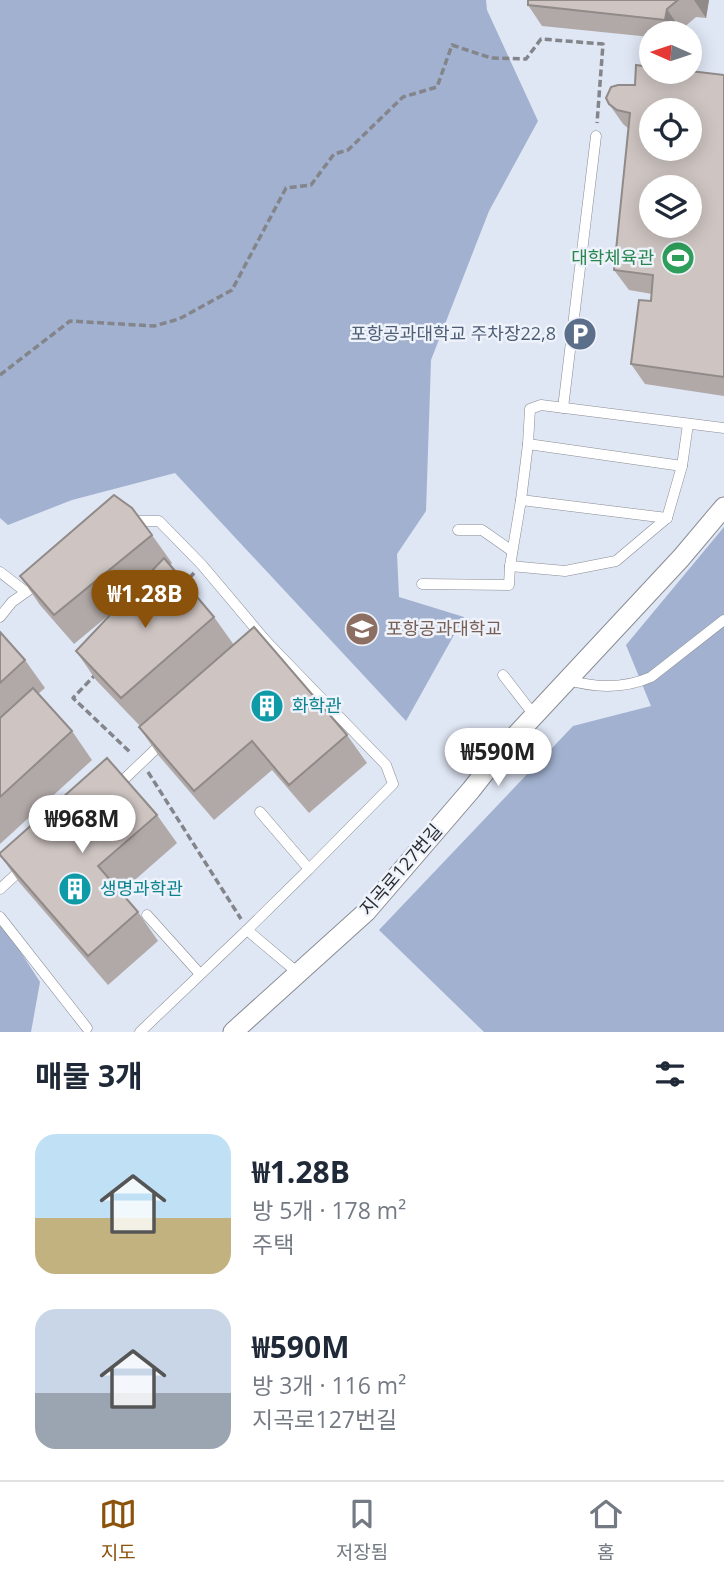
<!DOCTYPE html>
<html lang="ko">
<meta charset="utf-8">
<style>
:root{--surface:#fff;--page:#f2f2f3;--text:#1f2937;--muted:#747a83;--line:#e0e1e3;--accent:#8b520b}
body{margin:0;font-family:"Open Sans","Noto Sans KR",sans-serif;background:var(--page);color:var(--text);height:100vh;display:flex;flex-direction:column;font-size:26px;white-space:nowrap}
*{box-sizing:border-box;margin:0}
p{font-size:23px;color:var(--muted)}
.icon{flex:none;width:38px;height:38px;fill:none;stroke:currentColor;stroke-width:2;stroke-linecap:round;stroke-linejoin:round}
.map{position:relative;height:1032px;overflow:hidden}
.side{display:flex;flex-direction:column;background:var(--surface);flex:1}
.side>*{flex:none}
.needle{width:46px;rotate:273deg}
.fabs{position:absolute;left:639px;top:21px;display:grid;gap:14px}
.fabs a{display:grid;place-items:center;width:63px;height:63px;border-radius:50%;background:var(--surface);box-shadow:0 4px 18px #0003;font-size:35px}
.price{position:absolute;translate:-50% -60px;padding:0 16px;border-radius:24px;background:#fff;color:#222;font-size:23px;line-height:46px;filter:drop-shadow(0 2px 4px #0008)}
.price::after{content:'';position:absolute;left:50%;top:42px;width:21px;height:16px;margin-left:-10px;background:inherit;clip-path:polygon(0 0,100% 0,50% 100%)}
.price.active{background:var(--accent);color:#fff}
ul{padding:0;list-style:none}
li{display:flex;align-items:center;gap:21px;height:175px;padding:0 35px}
li span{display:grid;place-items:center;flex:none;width:196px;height:140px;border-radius:21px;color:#555}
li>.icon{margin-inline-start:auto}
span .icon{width:84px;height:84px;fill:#fffc;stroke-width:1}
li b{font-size:30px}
h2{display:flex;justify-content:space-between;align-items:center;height:84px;padding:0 35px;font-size:30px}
.menu{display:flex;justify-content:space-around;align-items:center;height:98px;border-top:2px solid var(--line);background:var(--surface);font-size:19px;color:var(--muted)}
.menu a{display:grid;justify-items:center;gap:4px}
.menu .active{color:var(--accent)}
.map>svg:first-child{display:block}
.built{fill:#dfe6f4;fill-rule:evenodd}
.forest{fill:#a1b1cf}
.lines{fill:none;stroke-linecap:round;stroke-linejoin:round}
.lane-casing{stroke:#898c93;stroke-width:11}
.street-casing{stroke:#898c93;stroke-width:21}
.path{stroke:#83858a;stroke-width:3.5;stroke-dasharray:7 3.5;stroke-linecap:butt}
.lane{stroke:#fff;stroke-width:10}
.street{stroke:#fff;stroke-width:19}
.wall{fill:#b1a9a7}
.shaded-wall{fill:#908a88}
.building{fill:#cec5c2;stroke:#908a88;stroke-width:2;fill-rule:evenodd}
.labels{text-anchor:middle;stroke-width:5;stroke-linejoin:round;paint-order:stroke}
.leisure-label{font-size:18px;fill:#27864d;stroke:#eef2fa;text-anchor:end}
.service-label{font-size:18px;fill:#4e5e75;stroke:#eef2fa;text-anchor:end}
.education-label{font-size:18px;fill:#785e54;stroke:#eef2fa;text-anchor:start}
.culture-label{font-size:18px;fill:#0d838f;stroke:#eef2fa;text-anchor:start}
.street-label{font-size:18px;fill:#2a2b2e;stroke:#eef2fa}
</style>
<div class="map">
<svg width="724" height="1032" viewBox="0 0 724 1032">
<rect width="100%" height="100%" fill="#eef2fa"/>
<!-- built -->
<path class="built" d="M0 0H724V1032H0ZM651 33H690V72H651ZM651 110H690V149H651ZM651 187H690V226H651Z"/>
<!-- forest -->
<g class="forest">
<path d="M0 0H486L487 10 538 121 489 211 431 360 426 511 397 554 399 597 464 617 406 721 175 473 72 500 8 525 0 518Z"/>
<path d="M724 527V1032H484L379 930 573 726 651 706 626 645Z"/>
<path d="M0 920 40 982 31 1032H0Z"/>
</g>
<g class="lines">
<defs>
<g id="lane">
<path d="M563 408 596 136"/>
<path d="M688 424 682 466 528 444 530 409 541 405 724 428"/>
<path d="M528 444 521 500 667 518 682 466"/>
<path d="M521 500 510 566 565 571 616 561 667 518"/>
<path d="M132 521H159L202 565 266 641"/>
<path d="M458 530H482L512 551"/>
<path d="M0 572 26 592"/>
<path d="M422 584 509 585 510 566"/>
<path d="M0 617 12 602 40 582"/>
<path d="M257 650 266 641 386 765 393 784 309 869"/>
<path d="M503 675 534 715"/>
<path d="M568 680C596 688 624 689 651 677L724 620"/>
<path d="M116 787 163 742"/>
<path d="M0 889 23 868"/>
<path d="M147 915 200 974"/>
<path d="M0 917 87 1028"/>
<path d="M247 930 309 869 260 812"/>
<path d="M140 1032 247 930 298 973"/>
</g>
<path id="street" d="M233 1032 366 912 471 790 504 748 681 558 724 507"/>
</defs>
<!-- lane casing -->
<use href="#lane" class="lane-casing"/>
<!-- street casing -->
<use href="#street" class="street-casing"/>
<!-- path -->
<g class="path">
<path d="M0 375 70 321 154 326 179 319 232 290 286 188 311 185 334 154 348 150 403 97 437 87 452 45 491 58 526 59 541 39 603 44 597 123"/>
<path d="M183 585 194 573"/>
<path d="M97 673 73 698 131 753"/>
<path d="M148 772 241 919"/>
</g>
<!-- lane -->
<use href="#lane" class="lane"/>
<!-- street -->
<use href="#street" class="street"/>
</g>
<!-- wall -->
<g class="wall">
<path d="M528 0H709L706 18 696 17 681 30 680 33H651V37L542 26 528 5Z"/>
<path d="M724 75V396L645 384 631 364 651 301 652 294 629 290 614 270 629 129 623 124 609 104 635 85Z"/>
<path d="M152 535 172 563 170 565 214 617 234 645 347 735 367 763 309 813 272 770 214 820 159 756 139 727 140 726 96 680 76 651 115 610 74 644 40 605 20 576Z"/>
<path d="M0 632 25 660 45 688 38 694 72 731 92 760 0 844Z"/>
<path d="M157 815 177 843 120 893 138 912 158 941 108 985 19 882 0 855Z"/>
</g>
<!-- shaded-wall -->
<g class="shaded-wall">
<path d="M694 0H709L706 18Z"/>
<path d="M667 9 681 30 680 33H675L665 20Z"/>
</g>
<!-- building -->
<g class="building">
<path d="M528 0H678L667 9 665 20 528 5Z"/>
<path d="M636 65 651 67V72L690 71 724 75V377L631 364 639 300 651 301 653 275 614 270 630 113 617 110 609 104 606 98 611 87 618 85H635ZM651 110H690V149H651ZM651 187H690V226H651Z"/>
<path d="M114 495 132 508 152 535 54 615 20 576Z"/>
<path d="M164 558 214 617 121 698 76 651Z"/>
<path d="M254 627 347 735 289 785 252 741 194 791 139 727Z"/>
<path d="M0 632 25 660 0 683Z"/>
<path d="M33 688 72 731 0 797V718Z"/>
<path d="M107 758 157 815 98 866 138 912 88 956 0 855V853Z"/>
</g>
<!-- icons -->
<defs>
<symbol id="stadium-disc" viewBox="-11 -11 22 22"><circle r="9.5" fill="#2e9e5b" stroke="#eef2fa"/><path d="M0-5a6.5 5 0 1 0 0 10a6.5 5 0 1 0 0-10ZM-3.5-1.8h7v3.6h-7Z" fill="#fff"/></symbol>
<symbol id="parking-disc" viewBox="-11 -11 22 22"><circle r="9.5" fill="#5c6f8a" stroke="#eef2fa"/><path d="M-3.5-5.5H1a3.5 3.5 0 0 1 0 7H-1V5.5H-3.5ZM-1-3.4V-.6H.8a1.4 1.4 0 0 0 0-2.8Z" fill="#fff"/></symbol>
<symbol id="university-disc" viewBox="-11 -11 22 22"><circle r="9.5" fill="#8d6e63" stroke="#eef2fa"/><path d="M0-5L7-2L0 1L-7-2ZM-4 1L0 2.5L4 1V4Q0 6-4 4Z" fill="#fff"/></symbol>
<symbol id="building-disc" viewBox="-11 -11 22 22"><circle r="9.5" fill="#0f9aa8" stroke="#eef2fa"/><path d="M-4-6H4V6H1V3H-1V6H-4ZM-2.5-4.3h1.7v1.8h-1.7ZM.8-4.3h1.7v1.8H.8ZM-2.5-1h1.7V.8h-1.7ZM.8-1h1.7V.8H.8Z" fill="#fff"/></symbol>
</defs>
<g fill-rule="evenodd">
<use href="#stadium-disc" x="659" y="239" width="38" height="38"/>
<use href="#parking-disc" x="561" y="315" width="38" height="38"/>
<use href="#university-disc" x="343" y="610" width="38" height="38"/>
<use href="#building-disc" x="248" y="687" width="38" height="38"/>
<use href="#building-disc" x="56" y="870" width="38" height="38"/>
</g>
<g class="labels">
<!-- leisure labels -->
<g class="leisure-label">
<text x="654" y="264">대학체육관</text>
</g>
<!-- service labels -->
<g class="service-label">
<text x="556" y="340">포항공과대학교 주차장22,8</text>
</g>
<!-- education labels -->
<g class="education-label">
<text x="386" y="635">포항공과대학교</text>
</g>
<!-- culture labels -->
<g class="culture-label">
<text x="292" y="712">화학관</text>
<text x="100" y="895">생명과학관</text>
</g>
<!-- street labels -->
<g class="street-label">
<text transform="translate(401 870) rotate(-49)" y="6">지곡로127번길</text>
</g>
</g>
</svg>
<div class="fabs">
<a><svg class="needle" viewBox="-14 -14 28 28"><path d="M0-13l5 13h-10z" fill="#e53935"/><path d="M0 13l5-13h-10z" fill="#747a83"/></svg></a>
<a><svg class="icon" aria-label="locate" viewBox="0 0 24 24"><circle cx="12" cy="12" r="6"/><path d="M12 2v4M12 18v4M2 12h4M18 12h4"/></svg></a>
<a><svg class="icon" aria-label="layers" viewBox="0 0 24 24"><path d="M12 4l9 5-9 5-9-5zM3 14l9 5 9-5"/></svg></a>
</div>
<b class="price active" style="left:145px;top:630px">₩1.28B</b>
<b class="price" style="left:498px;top:788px">₩590M</b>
<b class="price" style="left:82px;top:855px">₩968M</b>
</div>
<section class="side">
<h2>매물 3개<svg class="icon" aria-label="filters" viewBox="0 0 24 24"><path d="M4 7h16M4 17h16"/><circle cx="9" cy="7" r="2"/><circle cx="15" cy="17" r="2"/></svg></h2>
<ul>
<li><span style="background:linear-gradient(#bfe0f5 60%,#c2b280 0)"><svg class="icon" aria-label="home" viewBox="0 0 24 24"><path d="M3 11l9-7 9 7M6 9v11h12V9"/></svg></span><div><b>₩1.28B</b><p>방 5개 · 178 m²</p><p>주택</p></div></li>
<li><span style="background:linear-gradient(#c9d6e8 60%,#9aa5b1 0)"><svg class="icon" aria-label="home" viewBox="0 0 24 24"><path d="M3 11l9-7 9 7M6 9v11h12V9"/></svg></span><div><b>₩590M</b><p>방 3개 · 116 m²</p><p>지곡로127번길</p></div></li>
</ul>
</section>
<nav class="menu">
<a class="active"><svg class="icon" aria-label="map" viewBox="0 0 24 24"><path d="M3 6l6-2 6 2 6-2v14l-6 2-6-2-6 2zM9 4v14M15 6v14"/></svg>지도</a>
<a><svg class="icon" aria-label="saved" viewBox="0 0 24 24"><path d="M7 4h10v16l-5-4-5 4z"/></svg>저장됨</a>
<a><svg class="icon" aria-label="home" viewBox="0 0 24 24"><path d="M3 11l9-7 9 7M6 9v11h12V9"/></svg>홈</a>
</nav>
